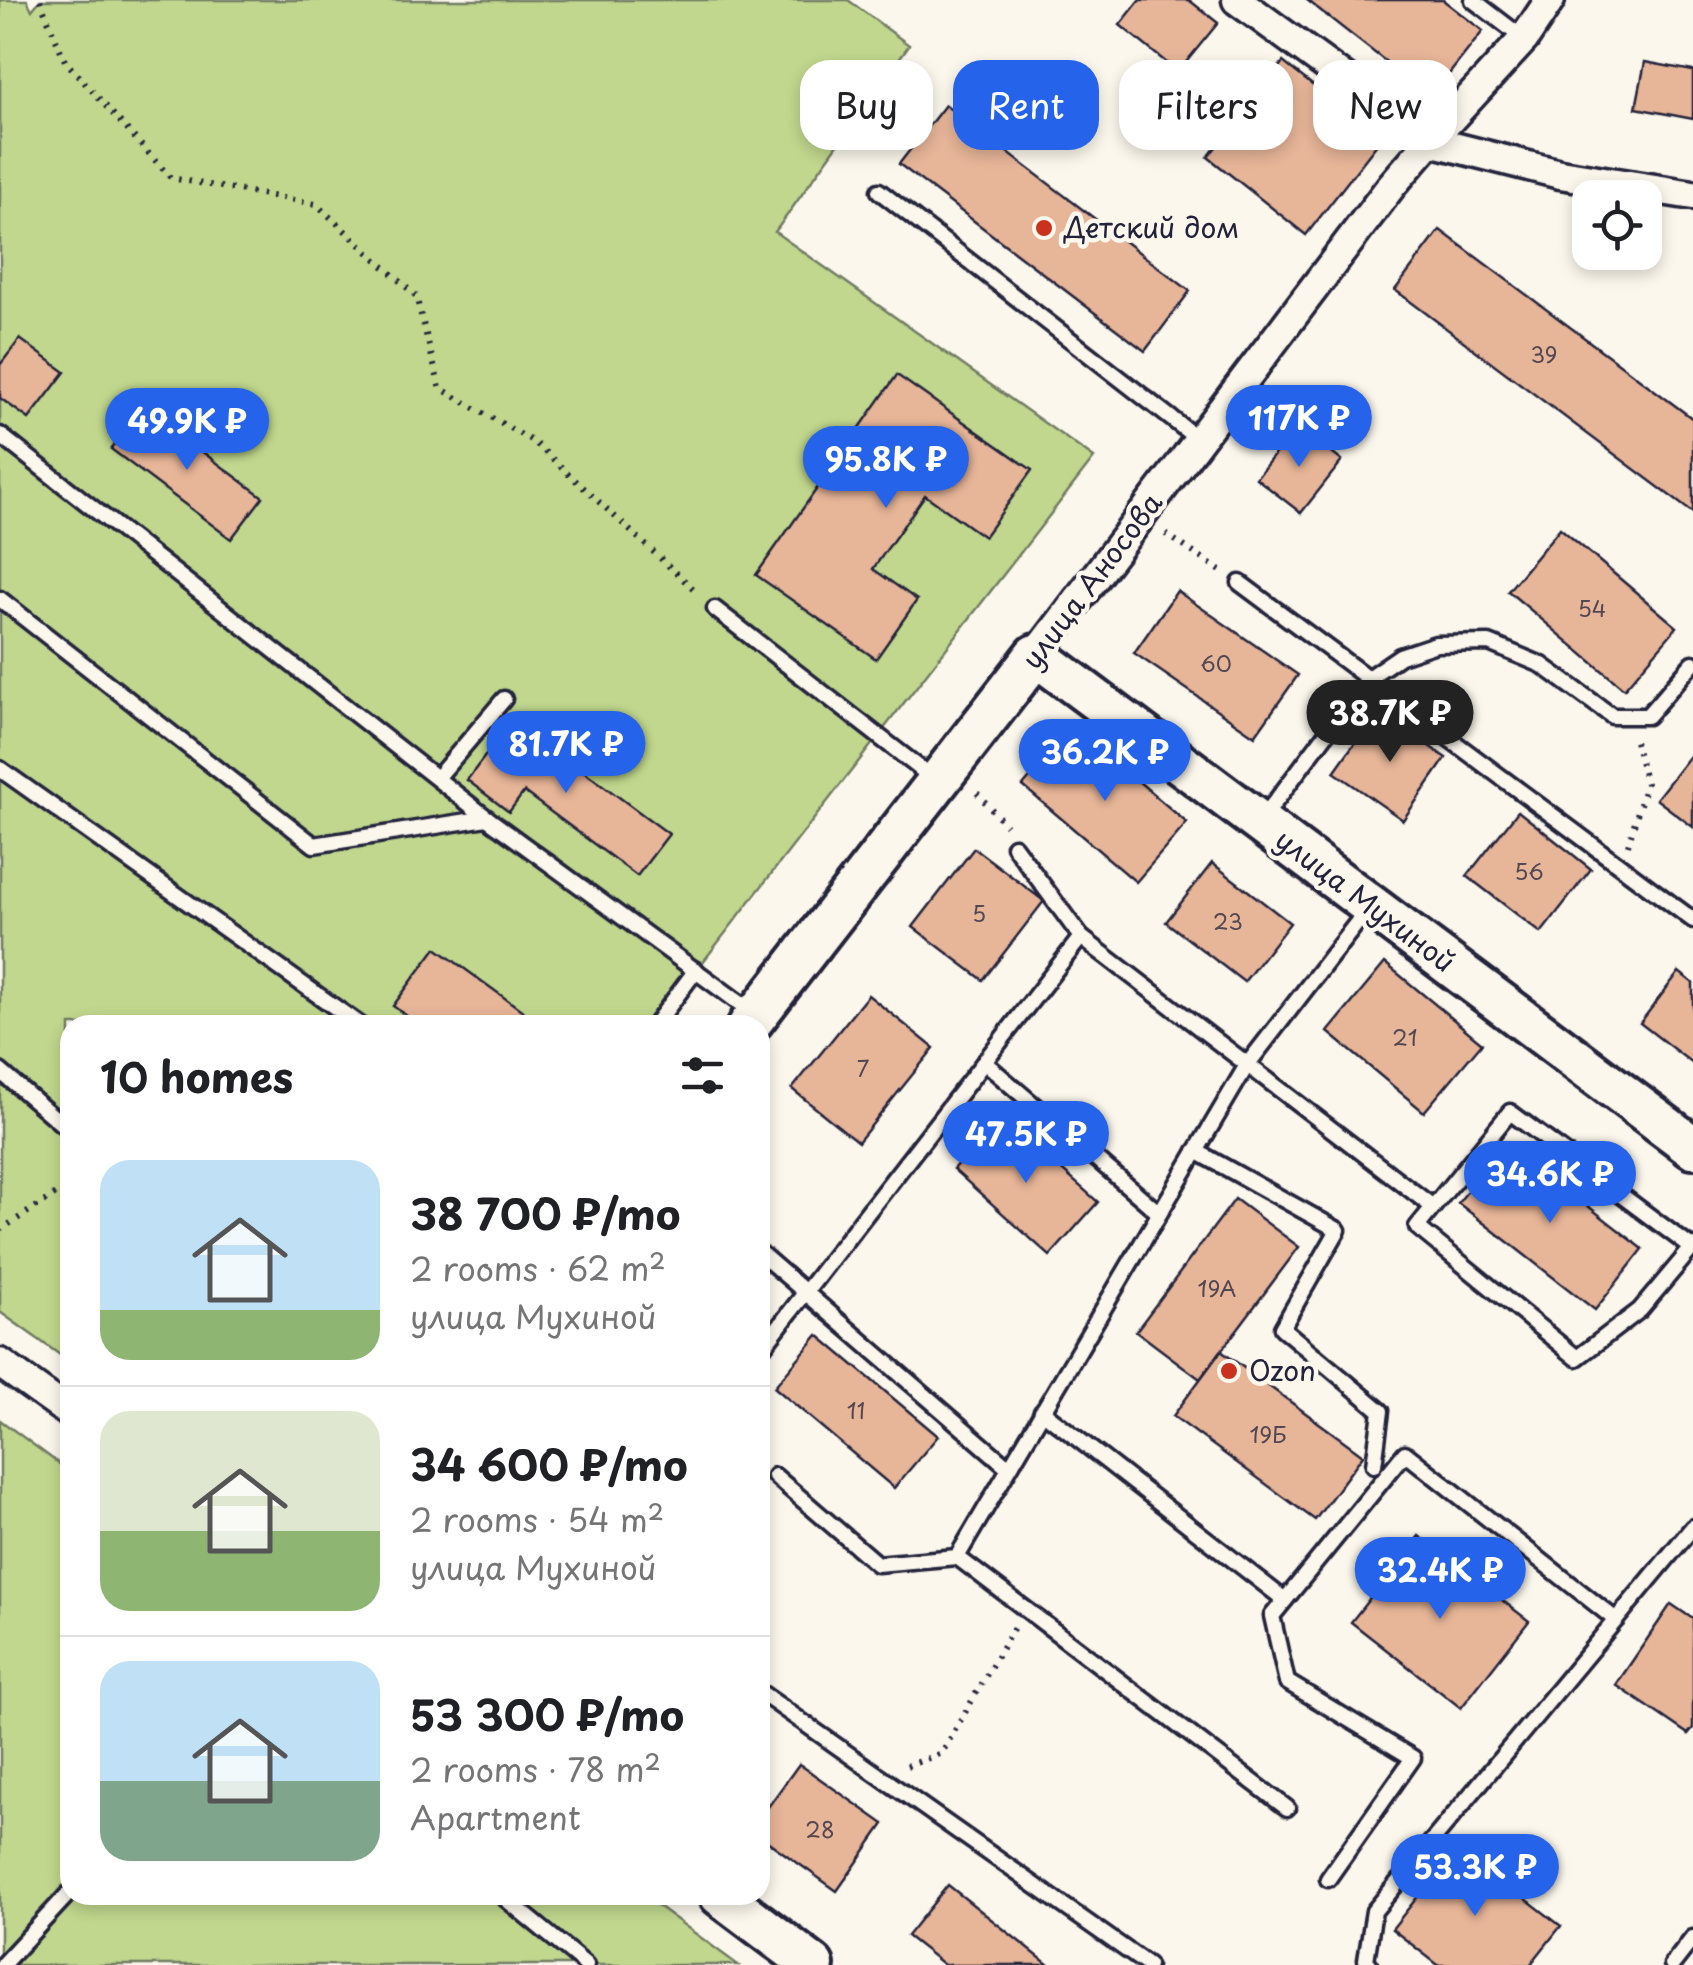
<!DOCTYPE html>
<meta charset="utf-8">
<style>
:root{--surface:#fff;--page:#f6f6f6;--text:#202124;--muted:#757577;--line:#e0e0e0;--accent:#2563eb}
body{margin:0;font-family:"Playpen Sans",sans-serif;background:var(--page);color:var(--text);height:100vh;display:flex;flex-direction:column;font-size:38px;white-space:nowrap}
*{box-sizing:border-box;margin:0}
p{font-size:32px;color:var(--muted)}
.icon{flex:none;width:55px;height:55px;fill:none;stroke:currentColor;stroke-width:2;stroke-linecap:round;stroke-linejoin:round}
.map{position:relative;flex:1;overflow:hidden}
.drawer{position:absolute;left:60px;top:1015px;width:710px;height:890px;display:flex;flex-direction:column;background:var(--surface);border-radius:30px;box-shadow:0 5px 15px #0003}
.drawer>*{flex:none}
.hud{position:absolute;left:800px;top:60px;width:742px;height:90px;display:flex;gap:20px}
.fabs{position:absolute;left:1572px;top:180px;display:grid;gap:20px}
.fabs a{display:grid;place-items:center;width:90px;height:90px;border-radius:20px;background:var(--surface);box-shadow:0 5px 15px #0003;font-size:50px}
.price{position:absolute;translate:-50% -85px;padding:0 22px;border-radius:35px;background:var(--accent);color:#fff;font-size:32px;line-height:65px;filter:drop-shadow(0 2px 5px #0008)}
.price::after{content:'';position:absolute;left:50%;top:60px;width:30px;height:22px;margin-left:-15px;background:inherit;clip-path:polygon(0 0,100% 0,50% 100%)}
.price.on{background:#222;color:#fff}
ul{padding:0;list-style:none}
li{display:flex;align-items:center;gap:30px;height:250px;padding:0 40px}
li+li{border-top:2px solid var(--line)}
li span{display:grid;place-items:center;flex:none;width:280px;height:200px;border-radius:30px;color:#555}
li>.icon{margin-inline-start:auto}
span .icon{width:120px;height:120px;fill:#fffc;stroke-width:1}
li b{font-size:42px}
h2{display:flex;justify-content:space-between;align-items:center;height:120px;padding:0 40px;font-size:42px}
.tag{padding:0 35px;border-radius:30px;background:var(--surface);box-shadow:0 5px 15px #0003;font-size:35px;line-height:90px}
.tag.on{background:var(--accent);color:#fff}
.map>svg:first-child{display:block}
.green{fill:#c0d78d;stroke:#717c64;stroke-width:2.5}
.building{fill:#e7b598;stroke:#22223b;stroke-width:2.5}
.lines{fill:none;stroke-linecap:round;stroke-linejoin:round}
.lane-casing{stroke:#22223b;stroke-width:21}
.street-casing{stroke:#22223b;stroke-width:35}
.secondary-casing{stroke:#22223b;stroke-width:48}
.path{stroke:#22223b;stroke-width:6;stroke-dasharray:2.5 8;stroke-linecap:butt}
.lane{stroke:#fbf7ec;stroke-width:14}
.street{stroke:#fbf7ec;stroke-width:28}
.secondary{stroke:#fbf7ec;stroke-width:40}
.poi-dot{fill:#c8321e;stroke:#fbf7ec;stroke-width:4}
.labels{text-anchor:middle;stroke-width:9;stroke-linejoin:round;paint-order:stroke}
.number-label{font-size:22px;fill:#534752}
.poi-label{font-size:28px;fill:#22223b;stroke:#fbf7ec;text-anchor:start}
.street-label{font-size:28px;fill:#22223b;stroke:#fbf7ec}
</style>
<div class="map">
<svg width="1693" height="1965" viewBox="0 0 1693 1965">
<rect width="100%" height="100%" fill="#fbf7ec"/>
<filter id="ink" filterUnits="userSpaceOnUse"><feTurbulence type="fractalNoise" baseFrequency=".01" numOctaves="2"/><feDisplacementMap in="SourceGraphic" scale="20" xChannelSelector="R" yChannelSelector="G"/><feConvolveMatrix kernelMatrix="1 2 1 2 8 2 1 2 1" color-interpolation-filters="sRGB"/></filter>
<g filter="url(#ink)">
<!-- green -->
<g class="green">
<path d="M0 0H27L32 10 40 0H848L909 45 775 232 1094 458 654 1025H70V1362L0 1312Z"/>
<path d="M0 1420 70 1472V1895H643L738 1965H0Z"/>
</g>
<!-- building -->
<g class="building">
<path d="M1140 0H1189L1218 23 1178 72 1120 25Z"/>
<path d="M1307 0H1443L1483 31 1431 97Z"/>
<path d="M1283 62 1381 139 1306 235 1208 157Z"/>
<path d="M1645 62 1693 71V119L1636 108Z"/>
<path d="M945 105 1190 291 1145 351 899 164Z"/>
<path d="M1440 230 1693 419V513L1395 290Z"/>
<path d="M20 339 65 372 29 419 0 398V365Z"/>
<path d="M897 375 1032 470 984 537 925 495 873 569 917 600 876 659 756 575Z"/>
<path d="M142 407 263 497 231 539 111 449Z"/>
<path d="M1297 426 1342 461 1301 513 1256 478Z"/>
<path d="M1560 528 1677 627 1624 689 1508 591Z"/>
<path d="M1177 591 1298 675 1255 736 1134 653Z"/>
<path d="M1378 710 1446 758 1403 820 1334 772Z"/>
<path d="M513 719 669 834 637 876 524 792 509 812 467 780Z"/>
<path d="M1074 726 1187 823 1136 882 1023 786Z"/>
<path d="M1693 752V827L1656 799Z"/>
<path d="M1518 811 1591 869 1541 933 1467 876Z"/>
<path d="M974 848 1044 901 983 980 913 927Z"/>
<path d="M1212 863 1290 923 1244 982 1166 922Z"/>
<path d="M436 948 542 1025H419L393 1006Z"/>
<path d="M1385 963 1482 1043 1424 1112 1328 1032Z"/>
<path d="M1679 972 1693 983V1064L1640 1023Z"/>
<path d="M868 995 934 1048 858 1142 792 1089Z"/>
<path d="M1001 1116 1098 1202 1050 1256 953 1169Z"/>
<path d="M1506 1142 1643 1249 1595 1310 1458 1203Z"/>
<path d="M1235 1199 1299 1247 1200 1379 1136 1331Z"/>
<path d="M818 1335 938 1436 894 1488 774 1387Z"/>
<path d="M1221 1351 1363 1455 1315 1520 1173 1416Z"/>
<path d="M1419 1536 1529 1621 1461 1708 1351 1622Z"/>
<path d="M1671 1604 1693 1619V1728L1688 1734 1616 1685Z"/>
<path d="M799 1764 884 1824 837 1891 760 1836V1818Z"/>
<path d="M1458 1846 1561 1926 1530 1965H1438L1392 1929Z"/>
<path d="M948 1885 1049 1965H944L907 1936Z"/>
</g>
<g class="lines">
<defs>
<g id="lane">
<path d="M1473 0 1524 39"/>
<path d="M879 191 1199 440"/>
<path d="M0 435 487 818 756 1015"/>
<path d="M1240 583 1693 920"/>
<path d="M0 599 314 845 487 818"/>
<path d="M715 609 935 780"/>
<path d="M0 769 360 1025"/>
<path d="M437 778 504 699"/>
<path d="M1263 818 1368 678 1400 656 1436 644 1489 643 1542 665 1612 716H1647L1693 663"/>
<path d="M1014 846 1081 937"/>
<path d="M655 1025 696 970"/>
<path d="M984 1062 1159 1213"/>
<path d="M0 1071 70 1131"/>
<path d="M1196 1151 1338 1230 1282 1328 1381 1411 1374 1465"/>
<path d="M1692 1248 1510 1112 1417 1227 1577 1358 1640 1310 1692 1248 1693 1246"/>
<path d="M760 1253 1009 1468"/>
<path d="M760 1351 1081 937 1433 1207"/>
<path d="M1042 1411 1285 1600"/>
<path d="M775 1476 877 1564 957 1557"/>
<path d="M760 1692 1148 1965"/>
<path d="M1287 1808 957 1557 1247 1065 1370 906"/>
<path d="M1328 1879 1413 1758 1287 1682 1272 1616 1405 1453 1616 1620"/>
<path d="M501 1895 586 1965"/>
<path d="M2 1965 70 1892"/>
<path d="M1370 1965 1366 1960 1374 1911 1693 1527"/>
<path d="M1672 1965 1693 1938"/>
</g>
<g id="street">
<path d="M1237 0 1430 141 1560 174 1693 195"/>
<path d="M1036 655 1392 185 1430 141 1524 39 1550 0"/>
<path d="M0 1363 70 1413"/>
</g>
<g id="secondary">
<path d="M749 1025 1036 655 1693 1147"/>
<path d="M720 1895 813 1965"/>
</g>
</defs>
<!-- lane casing -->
<use href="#lane" class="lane-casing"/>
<!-- street casing -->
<use href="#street" class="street-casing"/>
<!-- secondary casing -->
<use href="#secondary" class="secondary-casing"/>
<!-- path -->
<g class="path">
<path d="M40 0 65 61 171 178 316 204 416 296 440 388 534 442 698 593"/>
<path d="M1166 534 1222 572"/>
<path d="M977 793 1006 825"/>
<path d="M1628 845 1646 784 1635 741"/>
<path d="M0 1230 70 1185"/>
<path d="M907 1766 942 1753 1014 1627"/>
</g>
<!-- lane -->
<use href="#lane" class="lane"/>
<!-- street -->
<use href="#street" class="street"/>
<!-- secondary -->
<use href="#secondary" class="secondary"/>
</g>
</g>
<!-- markers -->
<g class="poi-dot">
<circle cx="1044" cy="228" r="10"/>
<circle cx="1229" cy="1371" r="10"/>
</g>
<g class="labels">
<!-- number labels -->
<g class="number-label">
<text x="1544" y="363">39</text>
<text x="1592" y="617">54</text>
<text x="1216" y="672">60</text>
<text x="1529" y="880">56</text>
<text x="979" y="922">5</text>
<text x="1228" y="930">23</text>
<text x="1405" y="1046">21</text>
<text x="863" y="1077">7</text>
<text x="1217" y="1297">19А</text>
<text x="856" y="1419">11</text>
<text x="1268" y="1443">19Б</text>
<text x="820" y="1838">28</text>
</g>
<!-- poi labels -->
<g class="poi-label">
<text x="1064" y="238">Детский дом</text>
<text x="1249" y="1381">Ozon</text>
</g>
<!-- street labels -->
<g class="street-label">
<text transform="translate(1092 581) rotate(-53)" y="10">улица Аносова</text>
<text transform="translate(1365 901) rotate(37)" y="10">улица Мухиной</text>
</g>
</g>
</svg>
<div class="fabs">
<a><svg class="icon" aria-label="locate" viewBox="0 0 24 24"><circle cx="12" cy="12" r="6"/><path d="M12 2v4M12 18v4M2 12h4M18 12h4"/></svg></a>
</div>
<b class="price" style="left:1299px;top:470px">117K ₽</b>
<b class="price" style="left:187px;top:473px">49.9K ₽</b>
<b class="price" style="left:886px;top:511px">95.8K ₽</b>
<b class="price on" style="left:1390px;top:765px">38.7K ₽</b>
<b class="price" style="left:566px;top:796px">81.7K ₽</b>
<b class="price" style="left:1105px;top:804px">36.2K ₽</b>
<b class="price" style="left:1026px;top:1186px">47.5K ₽</b>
<b class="price" style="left:1550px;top:1226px">34.6K ₽</b>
<b class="price" style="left:1440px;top:1622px">32.4K ₽</b>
<b class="price" style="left:1475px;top:1919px">53.3K ₽</b>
<div class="hud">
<a class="tag">Buy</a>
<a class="tag on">Rent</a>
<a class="tag">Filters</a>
<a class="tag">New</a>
</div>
<section class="drawer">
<h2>10 homes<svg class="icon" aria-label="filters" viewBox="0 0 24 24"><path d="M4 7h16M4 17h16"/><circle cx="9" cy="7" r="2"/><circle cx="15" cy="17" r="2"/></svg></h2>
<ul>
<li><span style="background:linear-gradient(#bfe0f5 75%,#8fb573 0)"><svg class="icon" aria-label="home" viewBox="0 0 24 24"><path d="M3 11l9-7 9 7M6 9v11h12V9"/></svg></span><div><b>38 700 ₽/mo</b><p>2 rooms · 62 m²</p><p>улица Мухиной</p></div></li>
<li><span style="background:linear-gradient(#dfe7d0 60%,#8fb573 0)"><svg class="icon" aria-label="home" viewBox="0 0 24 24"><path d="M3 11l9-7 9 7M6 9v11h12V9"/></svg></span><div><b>34 600 ₽/mo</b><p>2 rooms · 54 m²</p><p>улица Мухиной</p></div></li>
<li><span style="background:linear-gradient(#bfe0f5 60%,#7fa58c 0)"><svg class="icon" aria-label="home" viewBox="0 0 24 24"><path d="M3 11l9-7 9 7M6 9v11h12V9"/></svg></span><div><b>53 300 ₽/mo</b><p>2 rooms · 78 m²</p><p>Apartment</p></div></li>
</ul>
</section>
</div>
